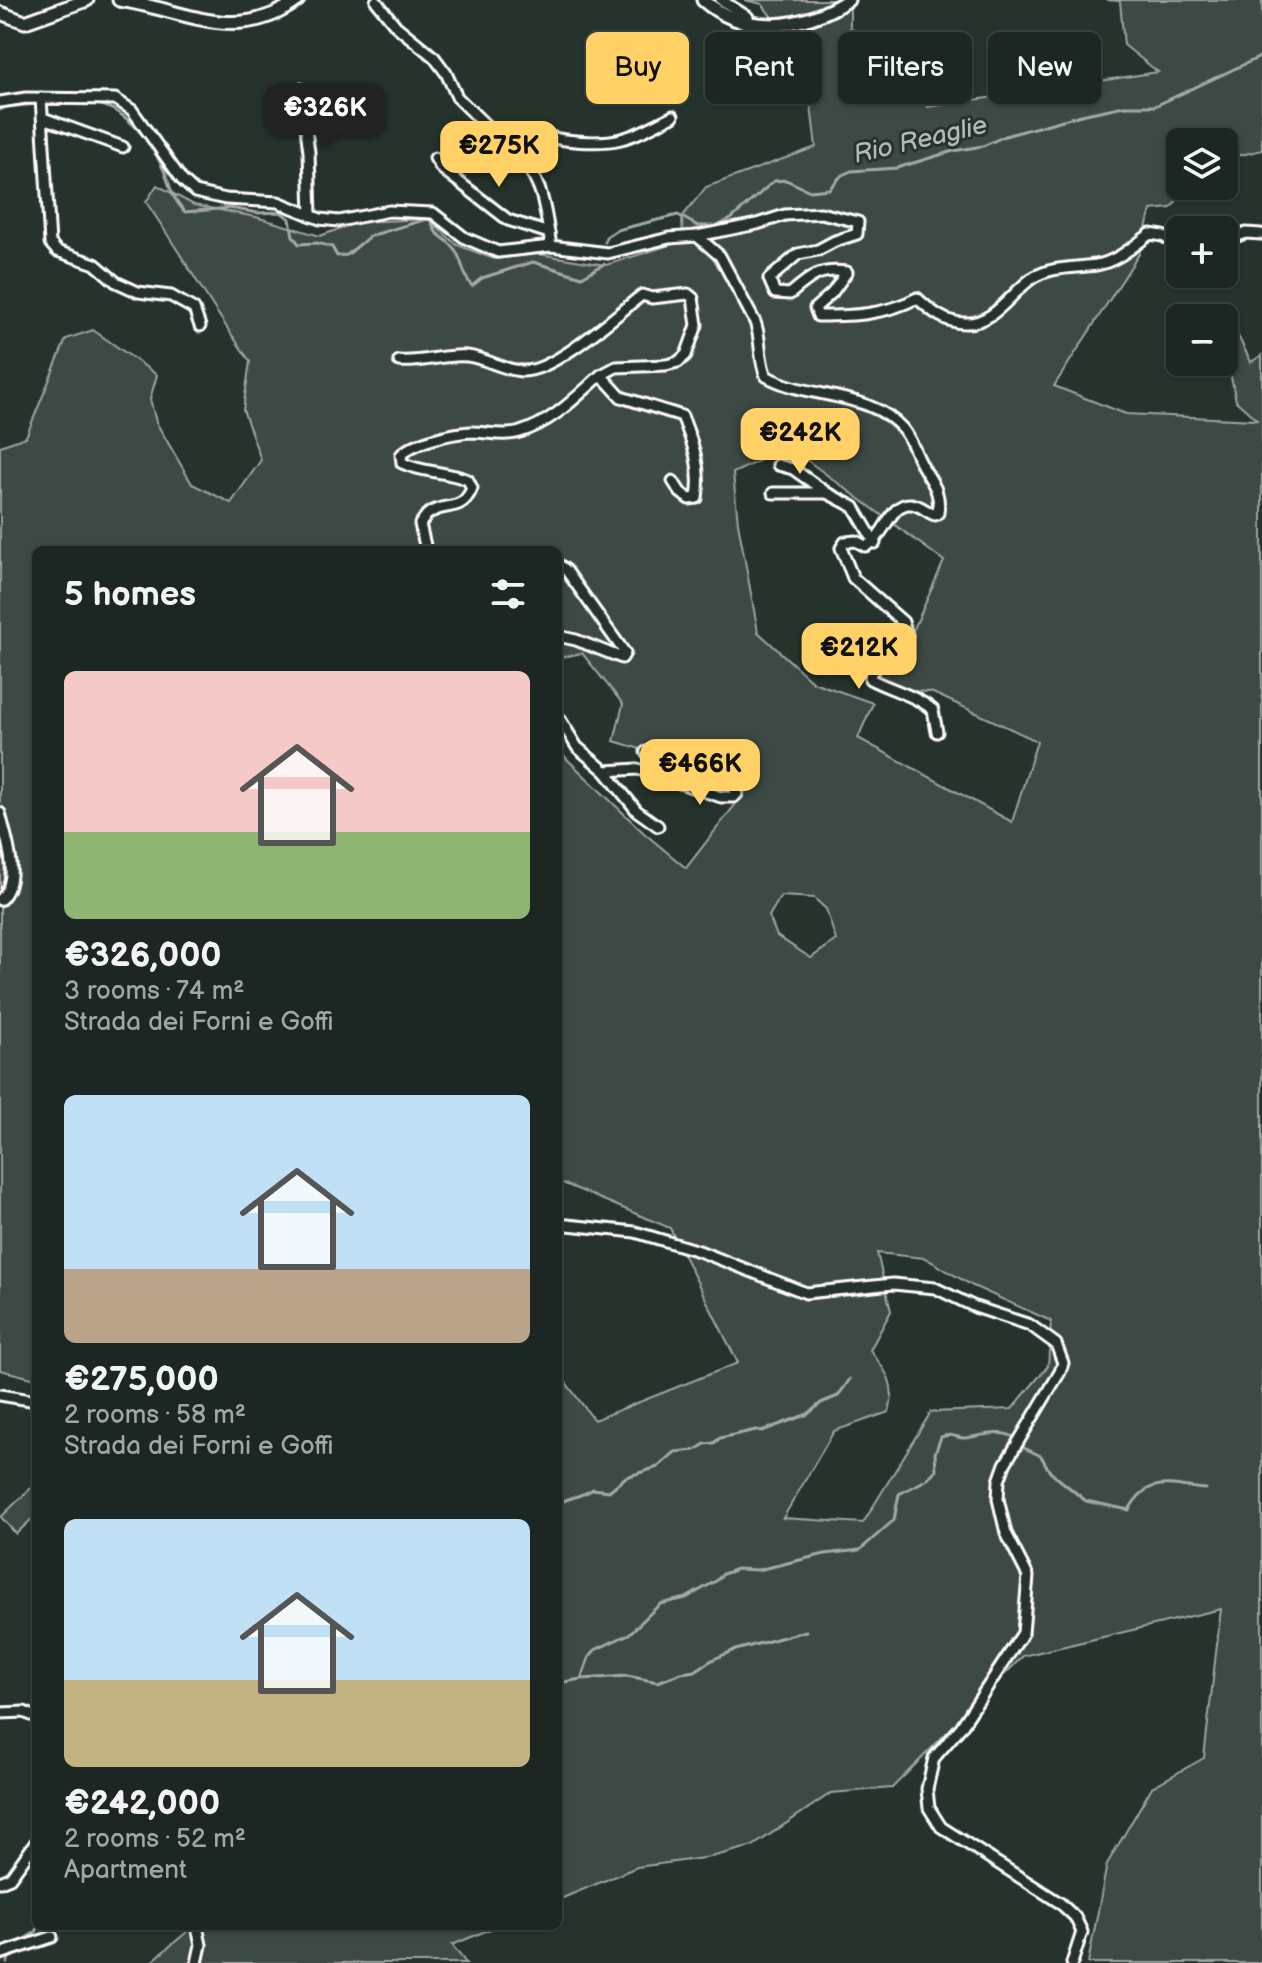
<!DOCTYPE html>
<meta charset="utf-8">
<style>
:root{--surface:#1c2622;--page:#29322f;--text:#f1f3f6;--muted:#a0a5a5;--line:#3a4340;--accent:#ffd166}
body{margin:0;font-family:"Balsamiq Sans",sans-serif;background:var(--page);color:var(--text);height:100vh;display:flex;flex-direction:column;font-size:30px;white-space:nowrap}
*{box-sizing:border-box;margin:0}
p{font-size:26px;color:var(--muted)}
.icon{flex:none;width:44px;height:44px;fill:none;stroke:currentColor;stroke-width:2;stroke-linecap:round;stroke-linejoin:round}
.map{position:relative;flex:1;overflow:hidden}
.panel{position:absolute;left:32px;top:546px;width:530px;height:1384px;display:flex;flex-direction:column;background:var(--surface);border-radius:12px;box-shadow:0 2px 6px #0004,0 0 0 2px var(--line)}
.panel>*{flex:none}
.banner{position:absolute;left:586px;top:32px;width:556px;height:72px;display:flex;gap:16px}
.controls{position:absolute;left:1166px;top:128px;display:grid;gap:16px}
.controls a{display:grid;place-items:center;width:72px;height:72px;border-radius:12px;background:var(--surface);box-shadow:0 2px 6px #0004,0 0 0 2px var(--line);font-size:40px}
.price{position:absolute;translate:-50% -68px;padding:0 18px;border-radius:16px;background:var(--accent);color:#111;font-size:26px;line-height:52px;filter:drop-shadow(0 2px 4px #0008)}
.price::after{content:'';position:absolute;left:50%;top:48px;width:24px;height:18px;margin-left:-12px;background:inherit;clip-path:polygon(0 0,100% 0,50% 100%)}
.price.active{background:#222;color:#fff}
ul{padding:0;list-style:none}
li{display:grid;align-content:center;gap:16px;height:424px;padding:0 32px}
li span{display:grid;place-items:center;height:248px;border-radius:12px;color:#555}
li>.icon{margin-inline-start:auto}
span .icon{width:144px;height:144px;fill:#fffc;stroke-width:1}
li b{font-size:34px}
h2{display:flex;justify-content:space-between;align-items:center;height:96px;padding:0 32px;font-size:34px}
.chip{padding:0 28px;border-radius:12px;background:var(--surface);box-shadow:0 2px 6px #0004,0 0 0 2px var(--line);font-size:28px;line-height:72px}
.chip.active{background:var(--accent);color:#111}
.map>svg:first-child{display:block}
.green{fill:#3e4944;stroke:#9ea4a2;stroke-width:2;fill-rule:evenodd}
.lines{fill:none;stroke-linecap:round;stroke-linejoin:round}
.stream{stroke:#a4a9a7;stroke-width:3}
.minor-casing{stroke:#fff;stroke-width:15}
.major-casing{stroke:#fff;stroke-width:17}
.minor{stroke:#26332d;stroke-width:9}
.major{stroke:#26332d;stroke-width:11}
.labels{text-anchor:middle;stroke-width:6;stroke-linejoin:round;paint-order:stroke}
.water-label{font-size:26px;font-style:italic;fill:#b3b8b6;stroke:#26332d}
</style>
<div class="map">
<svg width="1262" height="1963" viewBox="0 0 1262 1963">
<rect width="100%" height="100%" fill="#26332d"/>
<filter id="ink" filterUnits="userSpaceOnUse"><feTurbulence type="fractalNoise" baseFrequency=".0125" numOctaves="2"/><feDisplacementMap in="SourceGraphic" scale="16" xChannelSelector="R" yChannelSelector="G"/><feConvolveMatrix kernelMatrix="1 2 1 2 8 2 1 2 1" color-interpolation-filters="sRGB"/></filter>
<g filter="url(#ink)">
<!-- green -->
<g class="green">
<path d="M745 0H850V27L928 107 1158 72 1124 45 1120 1 1107 0H1262V150L1224 159V142H1180V186H1188L1171 208 1151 210 1139 254 1054 386 1126 414 1257 420 1236 401 1224 344V322L1234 328 1251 362 1262 355V1963H1088L1107 1864 1152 1787 1204 1758 1221 1609 1023 1656 892 1788 831 1793 753 1846 711 1857 637 1867 558 1900V1372L594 1420 738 1363 670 1228 558 1181V745L566 758 644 833 686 868 752 783 614 741 623 704 582 653 558 658V550H36V1379L0 1370V446L26 437 66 339 93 330 157 375 150 399 156 422 192 484 231 503 261 460 243 410 250 361C213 310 182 255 146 202L157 185 194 205 256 217 320 236 358 222 428 219 457 245 494 259 538 254 606 265 683 241 682 217 706 187 816 147 806 64 762 4ZM789 447 944 561 910 638 878 669V680L908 691 931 692 1037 741 1012 822 858 738 873 703 813 682 758 632 738 523 733 473ZM781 896 814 898 826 909 836 940 811 958 777 936 769 916ZM877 1253 925 1258 973 1286 1051 1321 1048 1366 1012 1409 931 1412 863 1523 783 1518 834 1431 889 1412C897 1385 887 1372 870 1350L891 1311Z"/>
<path d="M32 1487 36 1491V1515L16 1534 1 1517Z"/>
<path d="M194 1926H498L452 1945 466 1963H150Z"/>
</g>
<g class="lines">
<!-- stream -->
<g class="stream">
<path d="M45 104C61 105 80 102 96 104 124 108 148 138 160 162 172 184 166 190 185 212L229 208 258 213 281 212 290 219 293 236 299 244 317 243 332 247 337 256 347 255 370 236 427 219 432 221C434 236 442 235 451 245 463 256 461 274 472 286L482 278 533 262 582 277 604 264"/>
<path d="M0 110 6 107 37 104"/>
<path d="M605 242 606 237 617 230 678 215 698 226H717L731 219 774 181 786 180 810 191 829 189 842 175 851 171 897 168 953 151 983 146 1005 136 1081 115 1124 106H1155L1262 56"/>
<path d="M1022 1447 1041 1456 1050 1472 1086 1501 1129 1510C1149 1473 1173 1487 1206 1489"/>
<path d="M558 1503C569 1498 585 1495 593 1489L609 1491 626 1477 658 1467 675 1452 695 1450 705 1444 714 1443 720 1438 756 1430 762 1431 808 1414 821 1403 838 1396 850 1379"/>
<path d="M582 1679 627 1676 658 1682 681 1673 695 1671 712 1660 732 1651 806 1631"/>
<path d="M558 1683 581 1679 589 1657 595 1650 629 1634 660 1604 686 1598 716 1581 723 1574 737 1569 758 1570 825 1554 860 1550 894 1520 899 1494 926 1480 936 1470 935 1453 941 1437C954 1432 955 1439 966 1438 981 1436 1003 1429 1015 1438"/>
<path d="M14 1945 36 1932 39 1926"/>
<path d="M7 1963 12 1952"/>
</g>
<defs>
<g id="minor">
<path d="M721 0 748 17 749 25"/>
<path d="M376 1 396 26 434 57 446 73 457 97 503 142 512 147"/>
<path d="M301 89 309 152 311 216"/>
<path d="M41 98 50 243 57 251 95 264 116 282 138 292 171 296 194 309 200 326"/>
<path d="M0 102 26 98 115 99 132 110 182 180 195 192 226 199 278 202 320 219 339 221 389 211 433 213 465 238 498 252 551 246 608 253 669 238 697 236 757 224 785 215 821 213 858 222 857 234 835 241 818 250 798 254 769 279 775 293 790 294C810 277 819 268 847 272L832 293 815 308 818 316C853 316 885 315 917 298 931 311 945 323 965 323 994 324 1010 294 1031 279 1050 266 1075 268 1096 265 1116 262 1134 246 1150 234L1163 236 1180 247"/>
<path d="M43 118 123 147"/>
<path d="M435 158 441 168 508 220 549 233"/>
<path d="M697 236 720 256 755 322C762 340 758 358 766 376 808 400 869 390 903 429 912 440 916 455 923 467 933 484 941 492 938 513L935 515C926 512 921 505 911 504 889 502 885 540 865 546L856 541 845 542 841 548 853 578 903 622 907 635 871 672 870 679C891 690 915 695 933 710L937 732"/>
<path d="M1224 241 1246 233 1261 234"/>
<path d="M551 246C544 203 544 181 512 147L515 135C532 130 548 138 565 140 617 146 628 139 673 116"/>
<path d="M399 361C422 363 445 354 467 356 486 358 503 370 522 371 553 373 616 315 642 295L652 298 688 294 693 298 697 325 686 355 678 362 666 365 616 367 601 375 621 397 682 416C693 443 702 468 697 498L689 499 680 492 673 481"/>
<path d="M778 465 793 469 827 493 854 507 875 543"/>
<path d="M773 493H827"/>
<path d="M426 550 420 524C423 521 425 516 428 514 445 501 462 514 472 488L468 480C446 471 423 473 402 463L401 455C412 442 453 433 471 432 486 432 505 437 520 432 553 422 576 397 601 375"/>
<path d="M558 564 566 570 625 653 622 658 576 640 558 636"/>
<path d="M558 716 577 747 605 771 638 769 721 797H734L737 794 732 785 723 778 646 752"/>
<path d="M605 771 637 811 658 826"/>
<path d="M0 813C6 839 22 879 0 900"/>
<path d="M558 1224 635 1232 699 1251 806 1293 893 1284 935 1288 975 1307 1030 1325 1056 1344 1063 1363 1060 1372 1005 1464 999 1481 998 1499 1006 1533 1028 1576 1023 1633 961 1727 934 1758 927 1789 929 1808 941 1827 1060 1903 1075 1917 1082 1932 1072 1963"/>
<path d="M0 1395 36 1401"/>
<path d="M0 1713 24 1712 36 1717"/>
<path d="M0 1882 10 1878 36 1842"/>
<path d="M197 1926 201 1945 197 1963"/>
<path d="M0 1954 52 1937"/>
</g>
<g id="major">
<path d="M119 0C183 9 236 46 298 0"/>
<path d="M703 0C745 37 803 29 848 0"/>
<path d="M0 13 25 22 87 0"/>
</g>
</defs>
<!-- minor casing -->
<use href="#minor" class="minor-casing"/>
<!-- major casing -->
<use href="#major" class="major-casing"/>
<!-- minor -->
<use href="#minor" class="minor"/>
<!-- major -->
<use href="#major" class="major"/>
</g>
</g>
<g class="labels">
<!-- water labels -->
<g class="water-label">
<text transform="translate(920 139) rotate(-13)" y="9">Rio Reaglie</text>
</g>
</g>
</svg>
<div class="controls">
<a><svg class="icon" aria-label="layers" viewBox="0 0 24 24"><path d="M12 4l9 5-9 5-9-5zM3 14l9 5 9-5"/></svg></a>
<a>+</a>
<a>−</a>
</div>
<b class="price active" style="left:325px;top:151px">€326K</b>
<b class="price" style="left:499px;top:189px">€275K</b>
<b class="price" style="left:800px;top:476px">€242K</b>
<b class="price" style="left:859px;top:691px">€212K</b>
<b class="price" style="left:700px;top:807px">€466K</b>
<div class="banner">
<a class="chip active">Buy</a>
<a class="chip">Rent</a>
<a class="chip">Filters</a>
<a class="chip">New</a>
</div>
<section class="panel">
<h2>5 homes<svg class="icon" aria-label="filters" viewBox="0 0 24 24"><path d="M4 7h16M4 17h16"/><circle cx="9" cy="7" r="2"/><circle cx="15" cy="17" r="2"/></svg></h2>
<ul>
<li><span style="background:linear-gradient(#f6c9c9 65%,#8fb573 0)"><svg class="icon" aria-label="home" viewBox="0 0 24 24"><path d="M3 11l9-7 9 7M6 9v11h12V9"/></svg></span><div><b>€326,000</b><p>3 rooms · 74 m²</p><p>Strada dei Forni e Goffi</p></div></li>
<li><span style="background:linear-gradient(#bfe0f5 70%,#b9a48a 0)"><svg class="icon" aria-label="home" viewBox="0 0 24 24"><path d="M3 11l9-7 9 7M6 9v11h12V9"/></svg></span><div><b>€275,000</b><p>2 rooms · 58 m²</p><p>Strada dei Forni e Goffi</p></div></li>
<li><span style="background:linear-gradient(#bfe0f5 65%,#c2b280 0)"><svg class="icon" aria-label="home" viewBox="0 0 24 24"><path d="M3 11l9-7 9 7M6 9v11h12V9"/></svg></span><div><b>€242,000</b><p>2 rooms · 52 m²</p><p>Apartment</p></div></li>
</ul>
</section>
</div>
